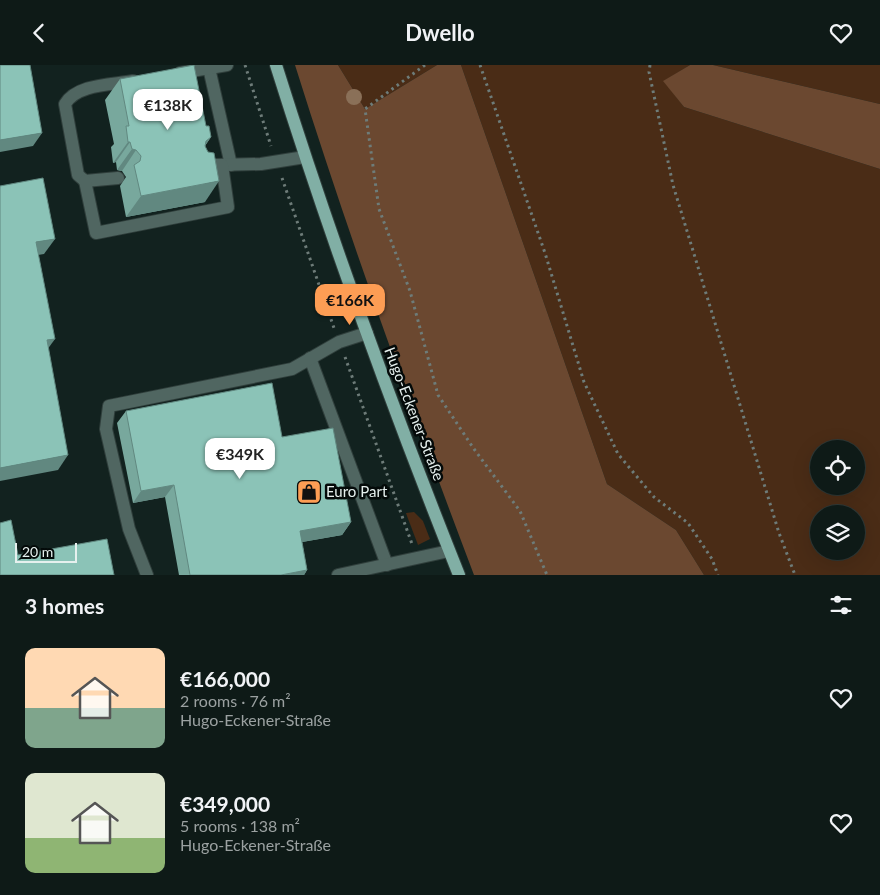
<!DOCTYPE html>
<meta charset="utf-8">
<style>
:root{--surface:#0e1a17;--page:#172320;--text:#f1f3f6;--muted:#9ba1a1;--line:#2e3836;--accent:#fd9d54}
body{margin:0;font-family:Lato,sans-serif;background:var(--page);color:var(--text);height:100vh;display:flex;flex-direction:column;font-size:19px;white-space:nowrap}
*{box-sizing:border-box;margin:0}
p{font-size:16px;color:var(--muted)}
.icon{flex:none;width:28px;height:28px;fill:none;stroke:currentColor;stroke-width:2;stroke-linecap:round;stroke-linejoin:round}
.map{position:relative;height:510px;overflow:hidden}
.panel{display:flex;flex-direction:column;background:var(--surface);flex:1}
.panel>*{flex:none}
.tools{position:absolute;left:810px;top:375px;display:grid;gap:10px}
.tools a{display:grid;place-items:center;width:55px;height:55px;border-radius:50%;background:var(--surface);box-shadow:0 5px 20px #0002,0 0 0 1px var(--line);font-size:25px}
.scale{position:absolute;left:15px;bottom:12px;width:62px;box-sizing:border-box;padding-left:5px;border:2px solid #e6f0ee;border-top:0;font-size:14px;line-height:18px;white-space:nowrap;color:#e6f0ee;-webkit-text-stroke:4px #040a09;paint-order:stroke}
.price{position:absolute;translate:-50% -42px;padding:0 11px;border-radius:10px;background:#fff;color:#222;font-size:16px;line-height:32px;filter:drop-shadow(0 1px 2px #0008)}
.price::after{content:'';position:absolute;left:50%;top:30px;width:15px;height:11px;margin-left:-8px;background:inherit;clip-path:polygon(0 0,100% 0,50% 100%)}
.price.on{background:var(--accent);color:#111}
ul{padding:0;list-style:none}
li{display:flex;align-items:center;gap:15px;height:125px;padding:0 25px}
li span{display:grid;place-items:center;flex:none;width:140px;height:100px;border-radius:10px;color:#555}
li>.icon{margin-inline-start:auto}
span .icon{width:60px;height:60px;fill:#fffc;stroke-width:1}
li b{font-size:21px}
h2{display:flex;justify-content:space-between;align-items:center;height:60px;padding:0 25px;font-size:21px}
header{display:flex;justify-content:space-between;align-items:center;height:65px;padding:0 25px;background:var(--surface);font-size:22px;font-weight:700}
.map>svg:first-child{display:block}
.green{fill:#4a2c16;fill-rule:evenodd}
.forest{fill:#6b4830}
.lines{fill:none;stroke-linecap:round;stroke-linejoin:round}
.minor-casing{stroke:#303f3c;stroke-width:14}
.major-casing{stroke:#303f3c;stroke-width:14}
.path{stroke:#6e7c79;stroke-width:3;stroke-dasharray:2.5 4;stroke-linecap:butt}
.minor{stroke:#506661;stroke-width:12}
.major{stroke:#81afa5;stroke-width:12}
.tree{fill:#8a7058}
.wall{fill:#78a89d}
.shaded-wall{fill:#618880}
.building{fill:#8bc3b7;stroke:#618880}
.labels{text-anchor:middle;stroke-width:5;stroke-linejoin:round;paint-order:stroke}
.street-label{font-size:15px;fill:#e6f0ee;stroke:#040a09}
.poi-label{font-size:15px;fill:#e6f0ee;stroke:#040a09;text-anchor:start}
</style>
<header><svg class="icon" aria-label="back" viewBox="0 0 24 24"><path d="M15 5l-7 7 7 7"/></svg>Dwello<svg class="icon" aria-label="heart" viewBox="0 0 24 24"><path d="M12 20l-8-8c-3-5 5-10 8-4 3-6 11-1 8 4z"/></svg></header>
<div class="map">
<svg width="880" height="510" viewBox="0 0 880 510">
<rect width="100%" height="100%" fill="#12221f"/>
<!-- green -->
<g class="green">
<path d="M338 0H437L365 44Z"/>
<path d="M461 0H690L664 16 684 42 880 104V510H704L676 465 607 419ZM819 384H856V421H819ZM819 449H856V486H819Z"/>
<path d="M713 0H880V39Z"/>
<path d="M414 447 423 456 430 474 418 480 407 451 406 448Z"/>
</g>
<!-- forest -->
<g class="forest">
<path d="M295 0H338L365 44 437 0H461L607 419 676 465 704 510H474C410 341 349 172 295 0Z"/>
<path d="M690 0H713L880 39V104L684 42 663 16Z"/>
</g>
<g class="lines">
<defs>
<g id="minor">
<path d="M209 3 231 100"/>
<path d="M180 8 227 0"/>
<path d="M215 100 261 99 305 92"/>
<path d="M118 113 85 116 78 110 65 39C77 19 111 20 133 16"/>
<path d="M85 116 96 168 228 142 222 100"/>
<path d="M310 293 387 500"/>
<path d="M147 510 129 464 106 364 109 341 292 304 339 277 367 268"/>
<path d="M338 510 449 486"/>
</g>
<path id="major" d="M276 0C330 172 392 342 459 510"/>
</defs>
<!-- minor casing -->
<use href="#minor" class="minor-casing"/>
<!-- major casing -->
<use href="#major" class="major-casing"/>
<!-- path -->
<g class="path">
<path d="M245 0 271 81"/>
<path d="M425 0 365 44 379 144 410 226 438 330 474 384 520 446 547 510"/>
<path d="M480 0 545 188 584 317 618 389 654 432 688 458 712 494 718 510"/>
<path d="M650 0 649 7 673 120 779 468 795 510"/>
<path d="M282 113 334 263"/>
<path d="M345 292 412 479"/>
</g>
<!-- minor -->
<use href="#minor" class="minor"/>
<!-- major -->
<use href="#major" class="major"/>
</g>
<!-- trees -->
<circle class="tree" cx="354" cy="32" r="8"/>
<!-- wall -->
<g class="wall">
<path d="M120 14 206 61 211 72 205 81V137L126 152 120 121 126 112 122 106 117 105 116 97 113 98 111 82 114 79 105 35Z"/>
<path d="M126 346 282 372 351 457 342 470 302 477 307 505 304 510H179L165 432 133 438 117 358Z"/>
</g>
<!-- shaded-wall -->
<g class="shaded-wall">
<path d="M42 68 33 81 0 87V75Z"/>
<path d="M211 72 196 93 206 76Z"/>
<path d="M128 77H130L116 97 113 98Z"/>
<path d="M132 84 136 85 122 106 117 105Z"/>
<path d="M219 116 205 137 126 152 141 131Z"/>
<path d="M55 174 44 189 26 192 36 177Z"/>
<path d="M55 274 44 289 47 275Z"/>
<path d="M68 390 58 405 0 416V403Z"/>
<path d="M174 420 165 432 133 438 141 426Z"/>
<path d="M351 457 342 470 291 479 300 466Z"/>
<path d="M307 505 304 510H281Z"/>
</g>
<!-- building -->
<g class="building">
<path d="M0 0H30L42 68 0 75Z"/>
<path d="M194 0 206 61H209L211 72 206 76 205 81 208 87 214 88 219 116 141 131 134 100 140 96 141 91 136 85 132 84 130 77H128L126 61H129L120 14Z"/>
<path d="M43 113 55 174 36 177 55 274 47 275 68 390 0 403V121Z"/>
<path d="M272 318 282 372 333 363 351 457 300 466 307 505 281 510H190L174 420 141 426 126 346Z"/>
<path d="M11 455 18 490 107 474 114 510H0V458Z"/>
</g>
<!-- icons -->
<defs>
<symbol id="shop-square" viewBox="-11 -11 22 22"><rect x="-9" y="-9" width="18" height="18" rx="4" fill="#fd9d54" stroke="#040a09"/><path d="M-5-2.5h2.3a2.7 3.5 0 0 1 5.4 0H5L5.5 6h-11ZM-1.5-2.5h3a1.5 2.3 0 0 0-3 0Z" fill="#111"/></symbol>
</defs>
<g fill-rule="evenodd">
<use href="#shop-square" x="295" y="413" width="28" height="28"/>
</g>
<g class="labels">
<!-- street labels -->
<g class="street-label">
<text transform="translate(414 349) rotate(69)" y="5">Hugo-Eckener-Straße</text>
</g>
<!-- poi labels -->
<g class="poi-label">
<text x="326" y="432">Euro Part</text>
</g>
</g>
</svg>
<div class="tools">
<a><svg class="icon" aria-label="locate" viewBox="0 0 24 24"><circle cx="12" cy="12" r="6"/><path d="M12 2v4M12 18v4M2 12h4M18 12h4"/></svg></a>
<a><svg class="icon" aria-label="layers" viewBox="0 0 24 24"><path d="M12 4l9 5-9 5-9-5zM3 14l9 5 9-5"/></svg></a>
</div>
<div class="scale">20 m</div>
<b class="price" style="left:168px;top:66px">€138K</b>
<b class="price on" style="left:350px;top:261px">€166K</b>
<b class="price" style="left:240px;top:415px">€349K</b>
</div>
<section class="panel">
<h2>3 homes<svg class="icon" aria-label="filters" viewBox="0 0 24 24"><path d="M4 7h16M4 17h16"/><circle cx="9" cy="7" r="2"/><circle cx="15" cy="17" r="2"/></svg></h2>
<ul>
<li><span style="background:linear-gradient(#ffd9b3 60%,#7fa58c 0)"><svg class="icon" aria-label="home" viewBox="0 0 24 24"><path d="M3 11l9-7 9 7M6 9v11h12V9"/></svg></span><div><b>€166,000</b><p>2 rooms · 76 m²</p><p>Hugo-Eckener-Straße</p></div><svg class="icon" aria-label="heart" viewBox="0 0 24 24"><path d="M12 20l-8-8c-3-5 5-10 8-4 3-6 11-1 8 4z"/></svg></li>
<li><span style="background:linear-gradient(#dfe7d0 65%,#8fb573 0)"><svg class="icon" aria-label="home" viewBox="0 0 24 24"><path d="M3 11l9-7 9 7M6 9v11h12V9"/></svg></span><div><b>€349,000</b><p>5 rooms · 138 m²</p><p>Hugo-Eckener-Straße</p></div><svg class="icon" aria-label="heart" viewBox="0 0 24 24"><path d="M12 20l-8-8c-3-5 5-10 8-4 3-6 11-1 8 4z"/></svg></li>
</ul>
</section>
